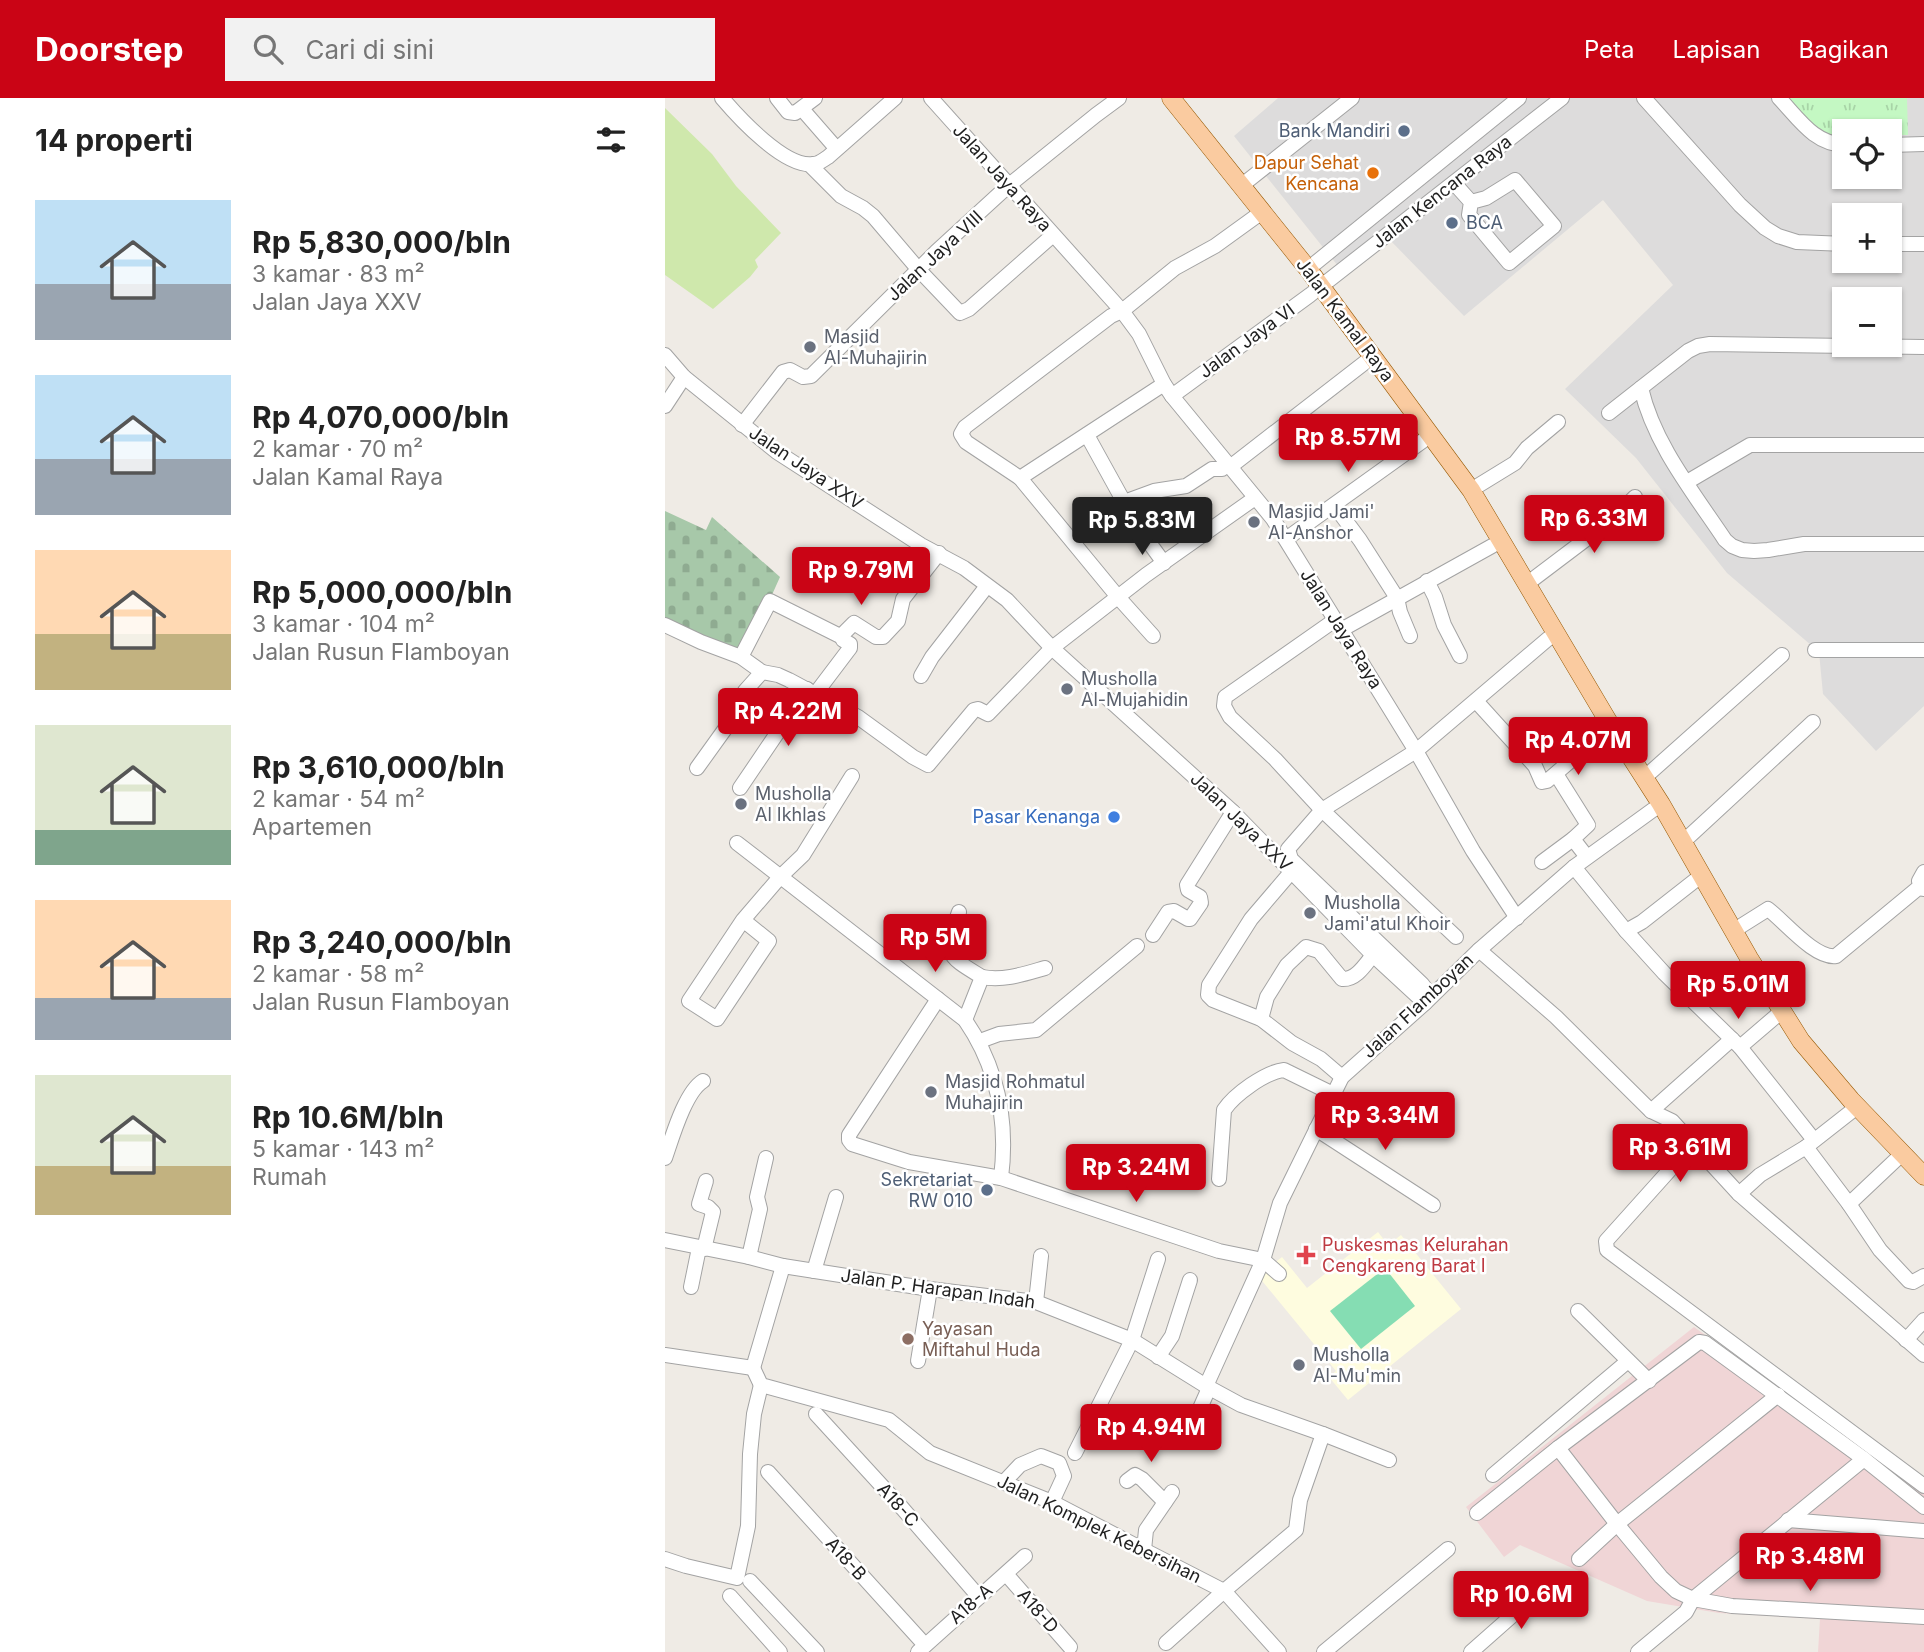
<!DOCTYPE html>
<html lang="id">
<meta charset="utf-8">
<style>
:root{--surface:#fff;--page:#f2f2f2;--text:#222;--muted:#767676;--accent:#ca0415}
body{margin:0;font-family:Inter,sans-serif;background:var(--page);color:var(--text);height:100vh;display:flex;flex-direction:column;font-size:26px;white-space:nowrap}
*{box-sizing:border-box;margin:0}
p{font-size:23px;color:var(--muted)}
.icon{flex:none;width:38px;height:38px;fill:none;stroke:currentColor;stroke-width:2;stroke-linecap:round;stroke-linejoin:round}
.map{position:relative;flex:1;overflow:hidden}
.side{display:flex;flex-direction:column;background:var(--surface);width:665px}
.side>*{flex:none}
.tools{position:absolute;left:1167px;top:21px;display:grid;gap:14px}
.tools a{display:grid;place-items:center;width:70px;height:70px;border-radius:0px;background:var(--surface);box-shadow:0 2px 5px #0004;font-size:35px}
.price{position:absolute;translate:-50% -60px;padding:0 16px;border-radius:7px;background:var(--accent);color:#fff;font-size:23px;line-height:46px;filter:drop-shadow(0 2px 4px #0008)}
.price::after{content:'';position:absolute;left:50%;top:42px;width:21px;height:16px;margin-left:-10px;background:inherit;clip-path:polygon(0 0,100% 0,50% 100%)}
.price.current{background:#222;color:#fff}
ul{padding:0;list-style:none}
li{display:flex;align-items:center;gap:21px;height:175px;padding:0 35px}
li span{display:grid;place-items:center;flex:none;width:196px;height:140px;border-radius:0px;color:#555}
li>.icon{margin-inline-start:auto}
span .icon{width:84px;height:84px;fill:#fffc;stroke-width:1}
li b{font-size:30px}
h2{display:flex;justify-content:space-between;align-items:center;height:84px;padding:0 35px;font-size:30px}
header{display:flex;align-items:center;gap:42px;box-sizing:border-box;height:98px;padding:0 35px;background:var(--accent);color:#fff}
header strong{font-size:33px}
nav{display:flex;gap:38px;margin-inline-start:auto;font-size:24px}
.search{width:490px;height:63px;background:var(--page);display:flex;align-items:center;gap:18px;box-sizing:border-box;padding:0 24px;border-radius:0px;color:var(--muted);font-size:26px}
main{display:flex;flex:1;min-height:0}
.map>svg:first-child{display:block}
.residential{fill:#dddcdc;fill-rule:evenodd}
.commercial{fill:#f0d5d6}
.education{fill:#fefcdf}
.grass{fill:#cfe8ac}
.cemetery{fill:url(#cemetery-stones)}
.park{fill:url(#park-tufts)}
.pitch{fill:#85ddb3}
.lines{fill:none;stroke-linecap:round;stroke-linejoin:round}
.minor-casing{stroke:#a3a3a3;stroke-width:16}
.major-casing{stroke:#975903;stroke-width:19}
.minor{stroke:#fff;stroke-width:14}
.major{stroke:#facba0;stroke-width:18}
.service-dot{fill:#5c6f8a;stroke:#fff;stroke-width:2.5}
.food-dot{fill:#e8710a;stroke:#fff;stroke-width:2.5}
.worship-dot{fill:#6b7280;stroke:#fff;stroke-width:2.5}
.shop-dot{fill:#3f7fe0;stroke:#fff;stroke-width:2.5}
.health-dot{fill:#e0444e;stroke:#fff;stroke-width:2.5}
.education-dot{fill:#8d6e63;stroke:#fff;stroke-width:2.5}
.labels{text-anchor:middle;stroke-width:5;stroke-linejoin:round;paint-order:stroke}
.service-label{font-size:18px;fill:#4e5e75;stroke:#fff;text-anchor:end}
.food-label{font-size:18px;fill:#c56008;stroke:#fff;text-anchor:end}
.street-label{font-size:18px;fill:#1f1f1f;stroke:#fff}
.worship-label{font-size:18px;fill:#5b616d;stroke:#fff;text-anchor:start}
.shop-label{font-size:18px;fill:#366cbe;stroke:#fff;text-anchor:end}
.health-label{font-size:18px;fill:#be3a42;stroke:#fff;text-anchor:start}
.education-label{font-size:18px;fill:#785e54;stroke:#fff;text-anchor:start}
</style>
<header>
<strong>Doorstep</strong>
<div class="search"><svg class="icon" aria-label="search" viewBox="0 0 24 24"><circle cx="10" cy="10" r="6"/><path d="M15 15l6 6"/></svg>Cari di sini</div>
<nav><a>Peta</a><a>Lapisan</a><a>Bagikan</a></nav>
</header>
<main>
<section class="side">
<h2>14 properti<svg class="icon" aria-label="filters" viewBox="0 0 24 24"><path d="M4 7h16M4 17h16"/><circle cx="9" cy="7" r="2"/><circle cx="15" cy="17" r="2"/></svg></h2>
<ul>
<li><span style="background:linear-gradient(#bfe0f5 60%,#9aa5b1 0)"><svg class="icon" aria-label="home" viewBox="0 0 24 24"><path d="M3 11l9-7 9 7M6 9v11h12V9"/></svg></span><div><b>Rp 5,830,000/bln</b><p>3 kamar · 83 m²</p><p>Jalan Jaya XXV</p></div></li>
<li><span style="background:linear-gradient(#bfe0f5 60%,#9aa5b1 0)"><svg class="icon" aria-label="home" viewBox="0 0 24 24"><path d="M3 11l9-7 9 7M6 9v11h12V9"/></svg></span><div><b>Rp 4,070,000/bln</b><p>2 kamar · 70 m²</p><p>Jalan Kamal Raya</p></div></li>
<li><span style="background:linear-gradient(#ffd9b3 60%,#c2b280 0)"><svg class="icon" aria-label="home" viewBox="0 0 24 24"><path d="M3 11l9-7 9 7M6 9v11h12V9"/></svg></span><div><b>Rp 5,000,000/bln</b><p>3 kamar · 104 m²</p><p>Jalan Rusun Flamboyan</p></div></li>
<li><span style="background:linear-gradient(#dfe7d0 75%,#7fa58c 0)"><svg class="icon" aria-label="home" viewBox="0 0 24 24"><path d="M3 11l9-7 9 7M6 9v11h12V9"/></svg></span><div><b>Rp 3,610,000/bln</b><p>2 kamar · 54 m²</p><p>Apartemen</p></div></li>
<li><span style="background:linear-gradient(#ffd9b3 70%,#9aa5b1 0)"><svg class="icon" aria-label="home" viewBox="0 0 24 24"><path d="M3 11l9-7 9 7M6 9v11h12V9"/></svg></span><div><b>Rp 3,240,000/bln</b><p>2 kamar · 58 m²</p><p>Jalan Rusun Flamboyan</p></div></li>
<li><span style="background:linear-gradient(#dfe7d0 65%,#c2b280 0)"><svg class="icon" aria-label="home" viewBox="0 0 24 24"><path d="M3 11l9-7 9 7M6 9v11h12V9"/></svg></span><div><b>Rp 10.6M/bln</b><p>5 kamar · 143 m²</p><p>Rumah</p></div></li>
</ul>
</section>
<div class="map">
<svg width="1259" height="1554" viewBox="0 0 1259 1554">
<defs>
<pattern id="cemetery-stones" width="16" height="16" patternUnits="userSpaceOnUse" patternTransform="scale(1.75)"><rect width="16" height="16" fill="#a7c8a9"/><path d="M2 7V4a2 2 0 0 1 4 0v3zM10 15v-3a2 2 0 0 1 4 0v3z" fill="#8fab91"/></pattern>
<pattern id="park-tufts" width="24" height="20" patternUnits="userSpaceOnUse" patternTransform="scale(1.75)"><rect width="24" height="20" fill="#c4f8c3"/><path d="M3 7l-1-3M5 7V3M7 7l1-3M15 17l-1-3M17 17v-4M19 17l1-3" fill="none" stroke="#a8d4a7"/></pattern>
</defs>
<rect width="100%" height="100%" fill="#efebe5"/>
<!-- residential -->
<path class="residential" d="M613 0H1259V608L1211 653 1158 596 1154 554 1062 475 971 360 900 291 1008 187 938 102 799 218 725 142 681 178 569 38ZM1180 33H1225V79H1180ZM1180 117H1225V163H1180ZM1180 201H1225V247H1180Z"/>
<!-- commercial -->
<path class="commercial" d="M1029 1229 1259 1394V1554H1153L1155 1521 1054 1515 982 1503 855 1447 839 1459 801 1409Z"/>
<!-- education -->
<path class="education" d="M713 1134 723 1147 736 1137 796 1211 683 1302 664 1279 671 1273 593 1178 617 1159 642 1190Z"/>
<!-- grass -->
<path class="grass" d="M0 10 47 56 71 88 116 135 90 162 93 169 85 179 48 211 0 177Z"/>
<!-- cemetery -->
<path class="cemetery" d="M0 413 41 432 47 419 115 479 78 561 0 525Z"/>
<!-- park -->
<path class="park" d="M1116 0H1242L1243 37H1225V33H1180L1179 38C1150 38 1136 18 1116 0Z"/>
<!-- pitch -->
<path class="pitch" d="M720 1170 750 1208 696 1251 665 1213Z"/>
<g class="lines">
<defs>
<g id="minor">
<path d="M57 0C74 20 120 70 148 66 154 66 158 62 163 59L230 0"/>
<path d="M112 0 123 14 130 15 150 0"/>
<path d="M266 0 457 213 474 236 499 286 507 298 608 421 751 653 808 753 852 820"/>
<path d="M979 0 1075 107 1100 130 1113 138 1132 144 1180 146"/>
<path d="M1114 0C1134 21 1149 46 1180 47"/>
<path d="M137 11 171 50"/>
<path d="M1225 47 1259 46"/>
<path d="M145 67 176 98 198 110 208 118 254 172 295 215 304 211 388 137"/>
<path d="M789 85 806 104 821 100 850 82 889 128 844 165 804 117 806 104"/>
<path d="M576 88 687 0"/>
<path d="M1225 146H1259"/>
<path d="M643 171 854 0"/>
<path d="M0 257 19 279 112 354 256 447 299 470 342 502 387 550 568 714 708 857 760 905"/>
<path d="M499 286 355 380 301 344 296 336 300 329 446 218 457 213 510 170 550 148 597 114"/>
<path d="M976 290C989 346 1028 394 1060 442L1067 448 1077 452 1089 453 1103 452 1139 446H1259"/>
<path d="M507 298 645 197 897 0"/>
<path d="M0 308 19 279"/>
<path d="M944 315 1023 253 1033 248 1045 246 1259 249"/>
<path d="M77 327 118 274 125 272 138 279 146 278 271 154 343 88 431 17 454 0"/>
<path d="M422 337 459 404"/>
<path d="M565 369 707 259"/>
<path d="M355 380 453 499 488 538"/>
<path d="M1022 384 1085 347H1259"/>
<path d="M806 392 850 365 862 350 893 324"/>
<path d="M669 407 695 442 732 500 735 514 745 538"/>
<path d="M621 441 766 337"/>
<path d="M499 465 464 417 459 404 489 393 521 388 547 371H557"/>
<path d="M762 483 770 499 779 527 795 558"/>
<path d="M863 485 949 420 970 399"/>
<path d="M670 522 560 599 559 608 565 619 610 661 657 712 623 751 626 761 757 886 766 898"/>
<path d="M0 527 36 544 76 559 97 574"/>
<path d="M676 532 836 443"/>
<path d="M1150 552H1259"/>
<path d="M76 559 105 503 177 539"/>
<path d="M256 578 267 559 322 488"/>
<path d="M151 595 185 550V546L178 542 179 535 189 525 211 539H218L233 523 238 501 274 455"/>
<path d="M811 603 870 668 877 684 882 683 946 628"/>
<path d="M32 670 60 631 80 593 97 574 113 577 124 582 193 619 248 659 263 667 309 612 313 611 323 616 387 550 481 477 590 400"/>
<path d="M891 676 923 727 908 741 922 759"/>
<path d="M979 680 1117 557"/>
<path d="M75 690 142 591"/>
<path d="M1018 744 1148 624"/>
<path d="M72 745 300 922C333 970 343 1024 336 1080"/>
<path d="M877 764 908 741"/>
<path d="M909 769 961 833 999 875 1075 949 1149 1042"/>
<path d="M627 773 586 821 544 887 543 897 548 902 596 921 627 945 656 961 677 979"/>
<path d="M1259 774 1254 783 1259 791"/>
<path d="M294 814C279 856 279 856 317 879L300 922"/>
<path d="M78 822 104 843 52 921 24 903 78 822 115 779 138 757 187 678"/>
<path d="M961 833 977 824 1037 777"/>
<path d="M1068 833 1103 811C1120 824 1150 861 1171 858L1252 791 1259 790"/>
<path d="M488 837 503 814 509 813 523 821H525L536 805 535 799 523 792 522 787 568 714"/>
<path d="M791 839 657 712 751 653 891 534"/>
<path d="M814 852 891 919 986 1013 1007 1023 1074 1096 1259 1257"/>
<path d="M317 879C339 883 359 876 380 870"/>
<path d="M273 901 184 1037V1042L187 1046 244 1064 336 1080 554 1153 598 1162 614 1176"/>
<path d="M596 921 602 899 622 867 641 849 654 853 677 881C691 882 700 867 708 857"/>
<path d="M315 943 334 936 371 932 472 848"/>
<path d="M1075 949 1117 913"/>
<path d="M986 1013 1067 941"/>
<path d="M651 1031 768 1107"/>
<path d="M1028 1046 941 1143 942 1152 1259 1388"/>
<path d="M1141 1049 1184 1106 1215 1152 1244 1183 1248 1184 1259 1178"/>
<path d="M0 1060C7 1040 20 994 38 983"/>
<path d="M554 1081 559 1012C569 997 600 974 619 972L668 996"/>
<path d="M1074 1096 1095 1077 1141 1049 1192 1009"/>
<path d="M1184 1106 1237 1056"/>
<path d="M0 1142 84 1159 118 1168 265 1191 371 1204 467 1242 541 1288 576 1307 658 1336 724 1362"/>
<path d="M39 1151 48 1114 43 1109 34 1106 41 1083"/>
<path d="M84 1159 95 1111 92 1099 101 1060"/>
<path d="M149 1173 171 1099"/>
<path d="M26 1189 34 1150"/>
<path d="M371 1204 376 1158"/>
<path d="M913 1213 984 1283"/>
<path d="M1241 1242 1259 1222"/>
<path d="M0 1257 88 1270"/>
<path d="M493 1259 507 1238 525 1182"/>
<path d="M253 1263 265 1191"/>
<path d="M88 1270 96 1287 224 1322 265 1355 387 1404 479 1452 559 1493 614 1554"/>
<path d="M88 1270 118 1168"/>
<path d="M541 1288 598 1162 615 1105 677 979 760 905 814 852 909 769 996 706"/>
<path d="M151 1316 238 1411 314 1499"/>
<path d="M520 1344 544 1290"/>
<path d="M893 1350 952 1426 996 1479 1011 1493 1028 1501 1067 1508 1259 1519"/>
<path d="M410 1355 467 1242 493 1161"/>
<path d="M103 1374 260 1547"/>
<path d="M828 1377 963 1263"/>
<path d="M462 1383 470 1377 477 1381 500 1404"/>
<path d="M339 1384 355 1367 376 1358 394 1365 399 1378 387 1404"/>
<path d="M812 1415 893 1350 1034 1244 1040 1245 1199 1361 1259 1409"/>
<path d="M1123 1422 1259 1433"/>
<path d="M479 1452 481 1432 507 1394"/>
<path d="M0 1461 21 1468 72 1480 83 1428 85 1356 89 1316 96 1287"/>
<path d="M914 1461 952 1426 1113 1297"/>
<path d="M341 1476 405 1549"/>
<path d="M85 1483 152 1554"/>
<path d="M65 1498 115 1554"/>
<path d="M501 1545 559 1493 631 1432 635 1402 658 1336"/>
<path d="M253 1554 360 1458"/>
<path d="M659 1554 783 1451"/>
<path d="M806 1554 883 1486"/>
<path d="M973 1554 1021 1514 1028 1501 1199 1361"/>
</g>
<path id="major" d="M506 0 643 171 806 392 946 628 996 706 1084 860 1136 943 1186 1002 1259 1078"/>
</defs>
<!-- minor casing -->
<use href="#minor" class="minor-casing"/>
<!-- major casing -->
<use href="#major" class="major-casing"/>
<!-- minor -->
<use href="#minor" class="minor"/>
<!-- major -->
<use href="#major" class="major"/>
</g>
<!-- markers -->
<g class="service-dot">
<circle cx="739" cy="33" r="7"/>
<circle cx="787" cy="125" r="7"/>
<circle cx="322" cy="1092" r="7"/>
</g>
<circle class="food-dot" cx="708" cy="75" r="7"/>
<g class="worship-dot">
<circle cx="145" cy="249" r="7"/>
<circle cx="589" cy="424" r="7"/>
<circle cx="402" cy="591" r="7"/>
<circle cx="76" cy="706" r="7"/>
<circle cx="645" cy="815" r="7"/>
<circle cx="266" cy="994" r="7"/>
<circle cx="634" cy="1267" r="7"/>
</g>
<circle class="shop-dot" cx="449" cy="719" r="7"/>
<path class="health-dot" d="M637.5 1146.5h7v7h7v7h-7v7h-7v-7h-7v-7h7z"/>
<circle class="education-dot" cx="243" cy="1241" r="7"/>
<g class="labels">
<!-- service labels -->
<g class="service-label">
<text x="725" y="39">Bank Mandiri</text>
<text x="801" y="131" text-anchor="start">BCA</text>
<text x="308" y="1088">Sekretariat<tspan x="308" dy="21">RW 010</tspan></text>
</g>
<!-- food labels -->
<g class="food-label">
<text x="694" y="71">Dapur Sehat<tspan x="694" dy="21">Kencana</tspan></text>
</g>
<!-- street labels -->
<g class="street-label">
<text transform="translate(337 80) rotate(48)" y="6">Jalan Jaya Raya</text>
<text transform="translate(777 94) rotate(-38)" y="6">Jalan Kencana Raya</text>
<text transform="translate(270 158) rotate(-43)" y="6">Jalan Jaya VIII</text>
<text transform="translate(680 222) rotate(53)" y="6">Jalan Kamal Raya</text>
<text transform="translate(582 243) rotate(-36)" y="6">Jalan Jaya VI</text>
<text transform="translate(141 370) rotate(34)" y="6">Jalan Jaya XXV</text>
<text transform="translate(676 531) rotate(58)" y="6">Jalan Jaya Raya</text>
<text transform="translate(576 724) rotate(44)" y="6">Jalan Jaya XXV</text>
<text transform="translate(753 908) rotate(-43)" y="6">Jalan Flamboyan</text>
<text transform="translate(273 1191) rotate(8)" y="6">Jalan P. Harapan Indah</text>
<text transform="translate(233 1407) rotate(48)" y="6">A18-C</text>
<text transform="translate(434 1431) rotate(26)" y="6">Jalan Komplek Kebersihan</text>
<text transform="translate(181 1461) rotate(48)" y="6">A18-B</text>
<text transform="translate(306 1506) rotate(-41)" y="6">A18-A</text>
<text transform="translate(373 1513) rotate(49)" y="6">A18-D</text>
</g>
<!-- worship labels -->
<g class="worship-label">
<text x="159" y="245">Masjid<tspan x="159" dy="21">Al-Muhajirin</tspan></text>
<text x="603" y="420">Masjid Jami'<tspan x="603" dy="21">Al-Anshor</tspan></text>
<text x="416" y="587">Musholla<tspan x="416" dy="21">Al-Mujahidin</tspan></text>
<text x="90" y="702">Musholla<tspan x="90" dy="21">Al Ikhlas</tspan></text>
<text x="659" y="811">Musholla<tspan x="659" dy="21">Jami'atul Khoir</tspan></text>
<text x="280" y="990">Masjid Rohmatul<tspan x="280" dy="21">Muhajirin</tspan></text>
<text x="648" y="1263">Musholla<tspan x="648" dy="21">Al-Mu'min</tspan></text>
</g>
<!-- shop labels -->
<g class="shop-label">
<text x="435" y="725">Pasar Kenanga</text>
</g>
<!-- health labels -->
<g class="health-label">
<text x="657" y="1153">Puskesmas Kelurahan<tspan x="657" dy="21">Cengkareng Barat I</tspan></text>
</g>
<!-- education labels -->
<g class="education-label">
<text x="257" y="1237">Yayasan<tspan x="257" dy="21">Miftahul Huda</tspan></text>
</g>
</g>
</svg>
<div class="tools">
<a><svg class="icon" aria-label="locate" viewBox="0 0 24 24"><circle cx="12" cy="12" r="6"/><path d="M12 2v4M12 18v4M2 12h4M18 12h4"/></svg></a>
<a>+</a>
<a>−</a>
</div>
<b class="price" style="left:683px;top:376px">Rp 8.57M</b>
<b class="price" style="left:929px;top:457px">Rp 6.33M</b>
<b class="price current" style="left:477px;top:459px">Rp 5.83M</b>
<b class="price" style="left:196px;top:509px">Rp 9.79M</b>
<b class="price" style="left:123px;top:650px">Rp 4.22M</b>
<b class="price" style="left:913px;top:679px">Rp 4.07M</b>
<b class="price" style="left:270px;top:876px">Rp 5M</b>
<b class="price" style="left:1073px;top:923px">Rp 5.01M</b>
<b class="price" style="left:720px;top:1054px">Rp 3.34M</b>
<b class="price" style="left:1015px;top:1086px">Rp 3.61M</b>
<b class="price" style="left:471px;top:1106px">Rp 3.24M</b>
<b class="price" style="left:486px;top:1366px">Rp 4.94M</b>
<b class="price" style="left:1145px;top:1495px">Rp 3.48M</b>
<b class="price" style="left:856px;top:1533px">Rp 10.6M</b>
</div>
</main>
